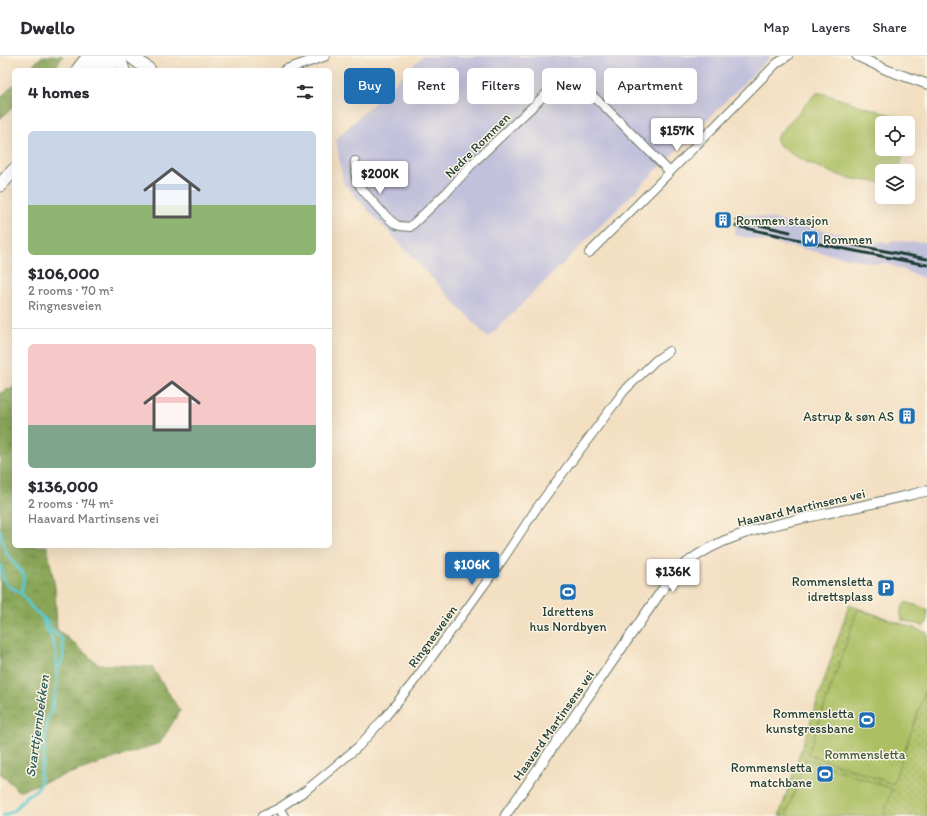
<!DOCTYPE html>
<meta charset="utf-8">
<style>
:root{--surface:#fff;--page:#f2f2f3;--text:#2b2b33;--muted:#7c7c81;--line:#e1e1e2;--accent:#1f6fb2}
body{margin:0;font-family:Itim,sans-serif;background:var(--page);color:var(--text);height:100vh;display:flex;flex-direction:column;font-size:15px;white-space:nowrap}
*{box-sizing:border-box;margin:0}
p{font-size:13px;color:var(--muted)}
.icon{flex:none;width:22px;height:22px;fill:none;stroke:currentColor;stroke-width:2;stroke-linecap:round;stroke-linejoin:round}
.map{position:relative;flex:1;overflow:hidden}
.panel{position:absolute;left:12px;top:12px;width:320px;height:480px;display:flex;flex-direction:column;background:var(--surface);border-radius:6px;box-shadow:0 4px 16px #0002}
.panel>*{flex:none}
.banner{position:absolute;left:344px;top:12px;width:380px;height:36px;display:flex;gap:8px}
.buttons{position:absolute;left:875px;top:60px;display:grid;gap:8px}
.buttons a{display:grid;place-items:center;width:40px;height:40px;border-radius:6px;background:var(--surface);box-shadow:0 4px 16px #0002;font-size:20px}
.price{position:absolute;translate:-50% -34px;padding:0 9px;border-radius:4px;background:#fff;color:#222;font-size:13px;line-height:26px;filter:drop-shadow(0 1px 2px #0008)}
.price::after{content:'';position:absolute;left:50%;top:24px;width:12px;height:9px;margin-left:-6px;background:inherit;clip-path:polygon(0 0,100% 0,50% 100%)}
.price.selected{background:var(--accent);color:#fff}
ul{padding:0;list-style:none}
li{display:grid;align-content:center;gap:8px;height:212px;padding:0 16px}
li+li{border-top:1px solid var(--line)}
li span{display:grid;place-items:center;height:124px;border-radius:6px;color:#555}
li>.icon{margin-inline-start:auto}
span .icon{width:72px;height:72px;fill:#fffc;stroke-width:1}
li b{font-size:17px}
h2{display:flex;justify-content:space-between;align-items:center;height:48px;padding:0 16px;font-size:17px}
.tag{padding:0 14px;border-radius:6px;background:var(--surface);box-shadow:0 4px 16px #0002;font-size:14px;line-height:36px}
.tag.selected{background:var(--accent);color:#fff}
header{display:flex;align-items:center;gap:24px;box-sizing:border-box;height:56px;padding:0 20px;background:var(--surface);border-bottom:1px solid var(--line)}
header strong{font-size:19px}
nav{display:flex;gap:22px;margin-inline-start:auto;font-size:14px}
.map>svg:first-child{display:block}
.industrial{fill:#c2c1dc}
.forest{fill:url(#forest-crowns);stroke:#547246}
.park{fill:url(#park-dots);stroke:#667e4c}
.pitch{fill:#acbf63;stroke:#667e4c}
.lines{fill:none;stroke-linecap:round;stroke-linejoin:round}
.stream{stroke:#59c7ce;stroke-width:3}
.minor-casing{stroke:#697666;stroke-width:10}
.tertiary-casing{stroke:#697666;stroke-width:11}
.trunk-casing{stroke:#697666;stroke-width:15}
.minor{stroke:#fff;stroke-width:8}
.tertiary{stroke:#fff;stroke-width:9}
.trunk{stroke:#fff;stroke-width:13}
.rail{stroke:#1f3d34;stroke-width:3}
.labels{text-anchor:middle;stroke-width:3;stroke-linejoin:round;paint-order:stroke}
.street-label{font-size:13px;fill:#1f3d34;stroke:#fcf5e5}
.poi-label{font-size:13px;fill:#1f3d34;stroke:#fcf5e5;text-anchor:end}
.park-label{font-size:13px;fill:#425e40;stroke:#fcf5e5}
.water-label{font-size:14px;font-style:italic;fill:#2e605a;stroke:#fcf5e5}
</style>
<header>
<strong>Dwello</strong>
<nav><a>Map</a><a>Layers</a><a>Share</a></nav>
</header>
<div class="map">
<svg width="927" height="760" viewBox="0 0 927 760">
<defs>
<pattern id="forest-crowns" width="20" height="18" patternUnits="userSpaceOnUse"><rect width="20" height="18" fill="#89a659"/><path d="M2 6a3 3 0 1 1 6 0M12 15a3 3 0 1 1 6 0" fill="none" stroke="#6f884a"/></pattern>
<pattern id="park-dots" width="8" height="8" patternUnits="userSpaceOnUse"><rect width="8" height="8" fill="#acbf63"/><path d="M2 2h.1M6 6h.1" fill="none" stroke="#8b9c52" stroke-width="1.8" stroke-linecap="round"/></pattern>
</defs>
<rect width="100%" height="100%" fill="#fcf5e5"/>
<filter id="ink" filterUnits="userSpaceOnUse"><feTurbulence type="fractalNoise" baseFrequency=".025" numOctaves="2"/><feDisplacementMap in="SourceGraphic" scale="8" xChannelSelector="R" yChannelSelector="G"/><feConvolveMatrix kernelMatrix="1 2 1 2 8 2 1 2 1" color-interpolation-filters="sRGB"/></filter>
<filter id="wash" filterUnits="userSpaceOnUse"><feTurbulence type="fractalNoise" baseFrequency=".012" numOctaves="4" result="noise"/><feDisplacementMap in="SourceGraphic" scale="16" xChannelSelector="R" yChannelSelector="G"/><feGaussianBlur stdDeviation="0.9" result="paint"/><feColorMatrix in="noise" values="0 0 0 0 0 0 0 0 0 0 0 0 0 0 0 0 0 1.4 0 .05"/><feComposite in="paint" operator="in"/></filter>
<g filter="url(#wash)">
<rect width="100%" height="100%" fill="#f3dfc2"/>
<!-- industrial -->
<g class="industrial">
<path d="M423 0H771L488 282 343 127 336 83Z"/>
<path d="M738 157 779 164V165L889 188 890 185 927 186V223L915 219 886 207 877 208 734 179Z"/>
</g>
<!-- forest -->
<g class="forest">
<path d="M42 0H63L57 9 52 14H28Z"/>
<path d="M14 28V50L0 63V42Z"/>
<path d="M14 331V490H47L55 531 57 573 98 608 152 611 180 655 160 687 18 735 0 717V337Z"/>
</g>
<!-- park -->
<path class="park" d="M849 549 927 577V760H779Z"/>
<!-- pitch -->
<g class="pitch">
<path d="M817 37H821L894 60 897 61 900 67H882V93H904L899 115H882V127C871 125 859 124 848 122 832 118 783 98 776 85L777 80 814 39Z"/>
<path d="M906 546 927 553V567L924 570 902 564C900 555 900 553 906 546Z"/>
<path d="M858 553 927 577V630L893 728 808 698Z"/>
<path d="M806 703 892 733 883 760H786Z"/>
</g>
<g class="lines">
<!-- stream -->
<g class="stream">
<path d="M0 474 6 497 24 519 21 537"/>
<path d="M0 509 3 522 7 529 21 537 31 551 42 561 46 573 51 580 56 596 57 628 51 656 47 663 43 707C39 714 41 721 40 729L33 737 27 739 15 754 3 760"/>
<path d="M44 562 49 568 50 573 60 581 63 585V602L60 609 57 612"/>
</g>
</g>
</g>
<g filter="url(#ink)">
<g class="lines">
<defs>
<g id="minor">
<path d="M355 105C354 115 355 123 361 132 370 142 386 163 397 169 401 171 406 170 410 171L447 136 475 105 549 35 559 29H571L584 32 604 50 670 116"/>
<path d="M589 197 670 116 777 7 788 0"/>
<path d="M279 752 284 760"/>
<path d="M262 760 279 752 305 735 333 712 359 690 385 661 412 628 451 575 503 503 536 453 624 335 656 304 669 295"/>
</g>
<g id="tertiary">
<path d="M857 0 887 14 927 28"/>
<path d="M285 14 325 0"/>
<path d="M505 760 667 527C672 521 678 515 684 509 723 477 774 469 823 458 858 451 892 443 927 435"/>
</g>
<g id="trunk">
<path d="M118 0 123 14"/>
<path d="M131 0 149 14"/>
<path d="M78 14 89 0"/>
<path d="M91 14 103 0"/>
<path d="M104 14 117 0"/>
<path d="M0 129 14 114"/>
</g>
</defs>
<!-- minor casing -->
<use href="#minor" class="minor-casing"/>
<!-- tertiary casing -->
<use href="#tertiary" class="tertiary-casing"/>
<!-- trunk casing -->
<use href="#trunk" class="trunk-casing"/>
<!-- minor -->
<use href="#minor" class="minor"/>
<!-- tertiary -->
<use href="#tertiary" class="tertiary"/>
<!-- trunk -->
<use href="#trunk" class="trunk"/>
<!-- rail -->
<g class="rail">
<path d="M737 164 790 176"/>
<path d="M736 170 809 186 927 209"/>
<path d="M833 185 927 203"/>
</g>
</g>
</g>
<!-- icons -->
<defs>
<symbol id="building-square" viewBox="-11 -11 22 22"><rect x="-9" y="-9" width="18" height="18" rx="4" fill="#1f6fb2" stroke="#fcf5e5"/><path d="M-4-6H4V6H1V3H-1V6H-4ZM-2.5-4.3h1.7v1.8h-1.7ZM.8-4.3h1.7v1.8H.8ZM-2.5-1h1.7V.8h-1.7ZM.8-1h1.7V.8H.8Z" fill="#fff"/></symbol>
<symbol id="metro-square" viewBox="-11 -11 22 22"><rect x="-9" y="-9" width="18" height="18" rx="4" fill="#1f6fb2" stroke="#fcf5e5"/><path d="M-5.5 5V-5H-3L0 0L3-5H5.5V5H3V-.5L0 4L-3-.5V5Z" fill="#fff"/></symbol>
<symbol id="parking-square" viewBox="-11 -11 22 22"><rect x="-9" y="-9" width="18" height="18" rx="4" fill="#1f6fb2" stroke="#fcf5e5"/><path d="M-3.5-5.5H1a3.5 3.5 0 0 1 0 7H-1V5.5H-3.5ZM-1-3.4V-.6H.8a1.4 1.4 0 0 0 0-2.8Z" fill="#fff"/></symbol>
<symbol id="stadium-square" viewBox="-11 -11 22 22"><rect x="-9" y="-9" width="18" height="18" rx="4" fill="#1f6fb2" stroke="#fcf5e5"/><path d="M0-5a6.5 5 0 1 0 0 10a6.5 5 0 1 0 0-10ZM-3.5-1.8h7v3.6h-7Z" fill="#fff"/></symbol>
</defs>
<g fill-rule="evenodd">
<use href="#building-square" x="713" y="154" width="20" height="20"/>
<use href="#metro-square" x="800" y="173" width="20" height="20"/>
<use href="#building-square" x="897" y="350" width="20" height="20"/>
<use href="#parking-square" x="876" y="522" width="20" height="20"/>
<use href="#stadium-square" x="558" y="526" width="20" height="20"/>
<use href="#stadium-square" x="857" y="654" width="20" height="20"/>
<use href="#stadium-square" x="815" y="708" width="20" height="20"/>
</g>
<g class="labels">
<!-- street labels -->
<g class="street-label">
<text transform="translate(477 89) rotate(-45)" y="5">Nedre Rommen</text>
<text transform="translate(801 451) rotate(-13)" y="5">Haavard Martinsens vei</text>
<text transform="translate(432 580) rotate(-54)" y="5">Ringnesveien</text>
<text transform="translate(553 669) rotate(-55)" y="5">Haavard Martinsens vei</text>
</g>
<!-- poi labels -->
<g class="poi-label">
<text x="736" y="169" text-anchor="start">Rommen stasjon</text>
<text x="823" y="188" text-anchor="start">Rommen</text>
<text x="894" y="365">Astrup &amp; søn AS</text>
<text x="873" y="530">Rommensletta<tspan x="873" dy="15">idrettsplass</tspan></text>
<text x="568" y="560" text-anchor="middle">Idrettens<tspan x="568" dy="15">hus Nordbyen</tspan></text>
<text x="854" y="662">Rommensletta<tspan x="854" dy="15">kunstgressbane</tspan></text>
<text x="812" y="716">Rommensletta<tspan x="812" dy="15">matchbane</tspan></text>
</g>
<!-- park labels -->
<g class="park-label">
<text x="865" y="703">Rommensletta</text>
</g>
<!-- water labels -->
<g class="water-label">
<text transform="translate(37 670) rotate(-82)" y="5">Svarttjernbekken</text>
</g>
</g>
</svg>
<div class="buttons">
<a><svg class="icon" aria-label="locate" viewBox="0 0 24 24"><circle cx="12" cy="12" r="6"/><path d="M12 2v4M12 18v4M2 12h4M18 12h4"/></svg></a>
<a><svg class="icon" aria-label="layers" viewBox="0 0 24 24"><path d="M12 4l9 5-9 5-9-5zM3 14l9 5 9-5"/></svg></a>
</div>
<b class="price" style="left:677px;top:96px">$157K</b>
<b class="price" style="left:380px;top:139px">$200K</b>
<b class="price selected" style="left:472px;top:530px">$106K</b>
<b class="price" style="left:673px;top:537px">$136K</b>
<div class="banner">
<a class="tag selected">Buy</a>
<a class="tag">Rent</a>
<a class="tag">Filters</a>
<a class="tag">New</a>
<a class="tag">Apartment</a>
</div>
<section class="panel">
<h2>4 homes<svg class="icon" aria-label="filters" viewBox="0 0 24 24"><path d="M4 7h16M4 17h16"/><circle cx="9" cy="7" r="2"/><circle cx="15" cy="17" r="2"/></svg></h2>
<ul>
<li><span style="background:linear-gradient(#c9d6e8 60%,#8fb573 0)"><svg class="icon" aria-label="home" viewBox="0 0 24 24"><path d="M3 11l9-7 9 7M6 9v11h12V9"/></svg></span><div><b>$106,000</b><p>2 rooms · 70 m²</p><p>Ringnesveien</p></div></li>
<li><span style="background:linear-gradient(#f6c9c9 65%,#7fa58c 0)"><svg class="icon" aria-label="home" viewBox="0 0 24 24"><path d="M3 11l9-7 9 7M6 9v11h12V9"/></svg></span><div><b>$136,000</b><p>2 rooms · 74 m²</p><p>Haavard Martinsens vei</p></div></li>
</ul>
</section>
</div>
